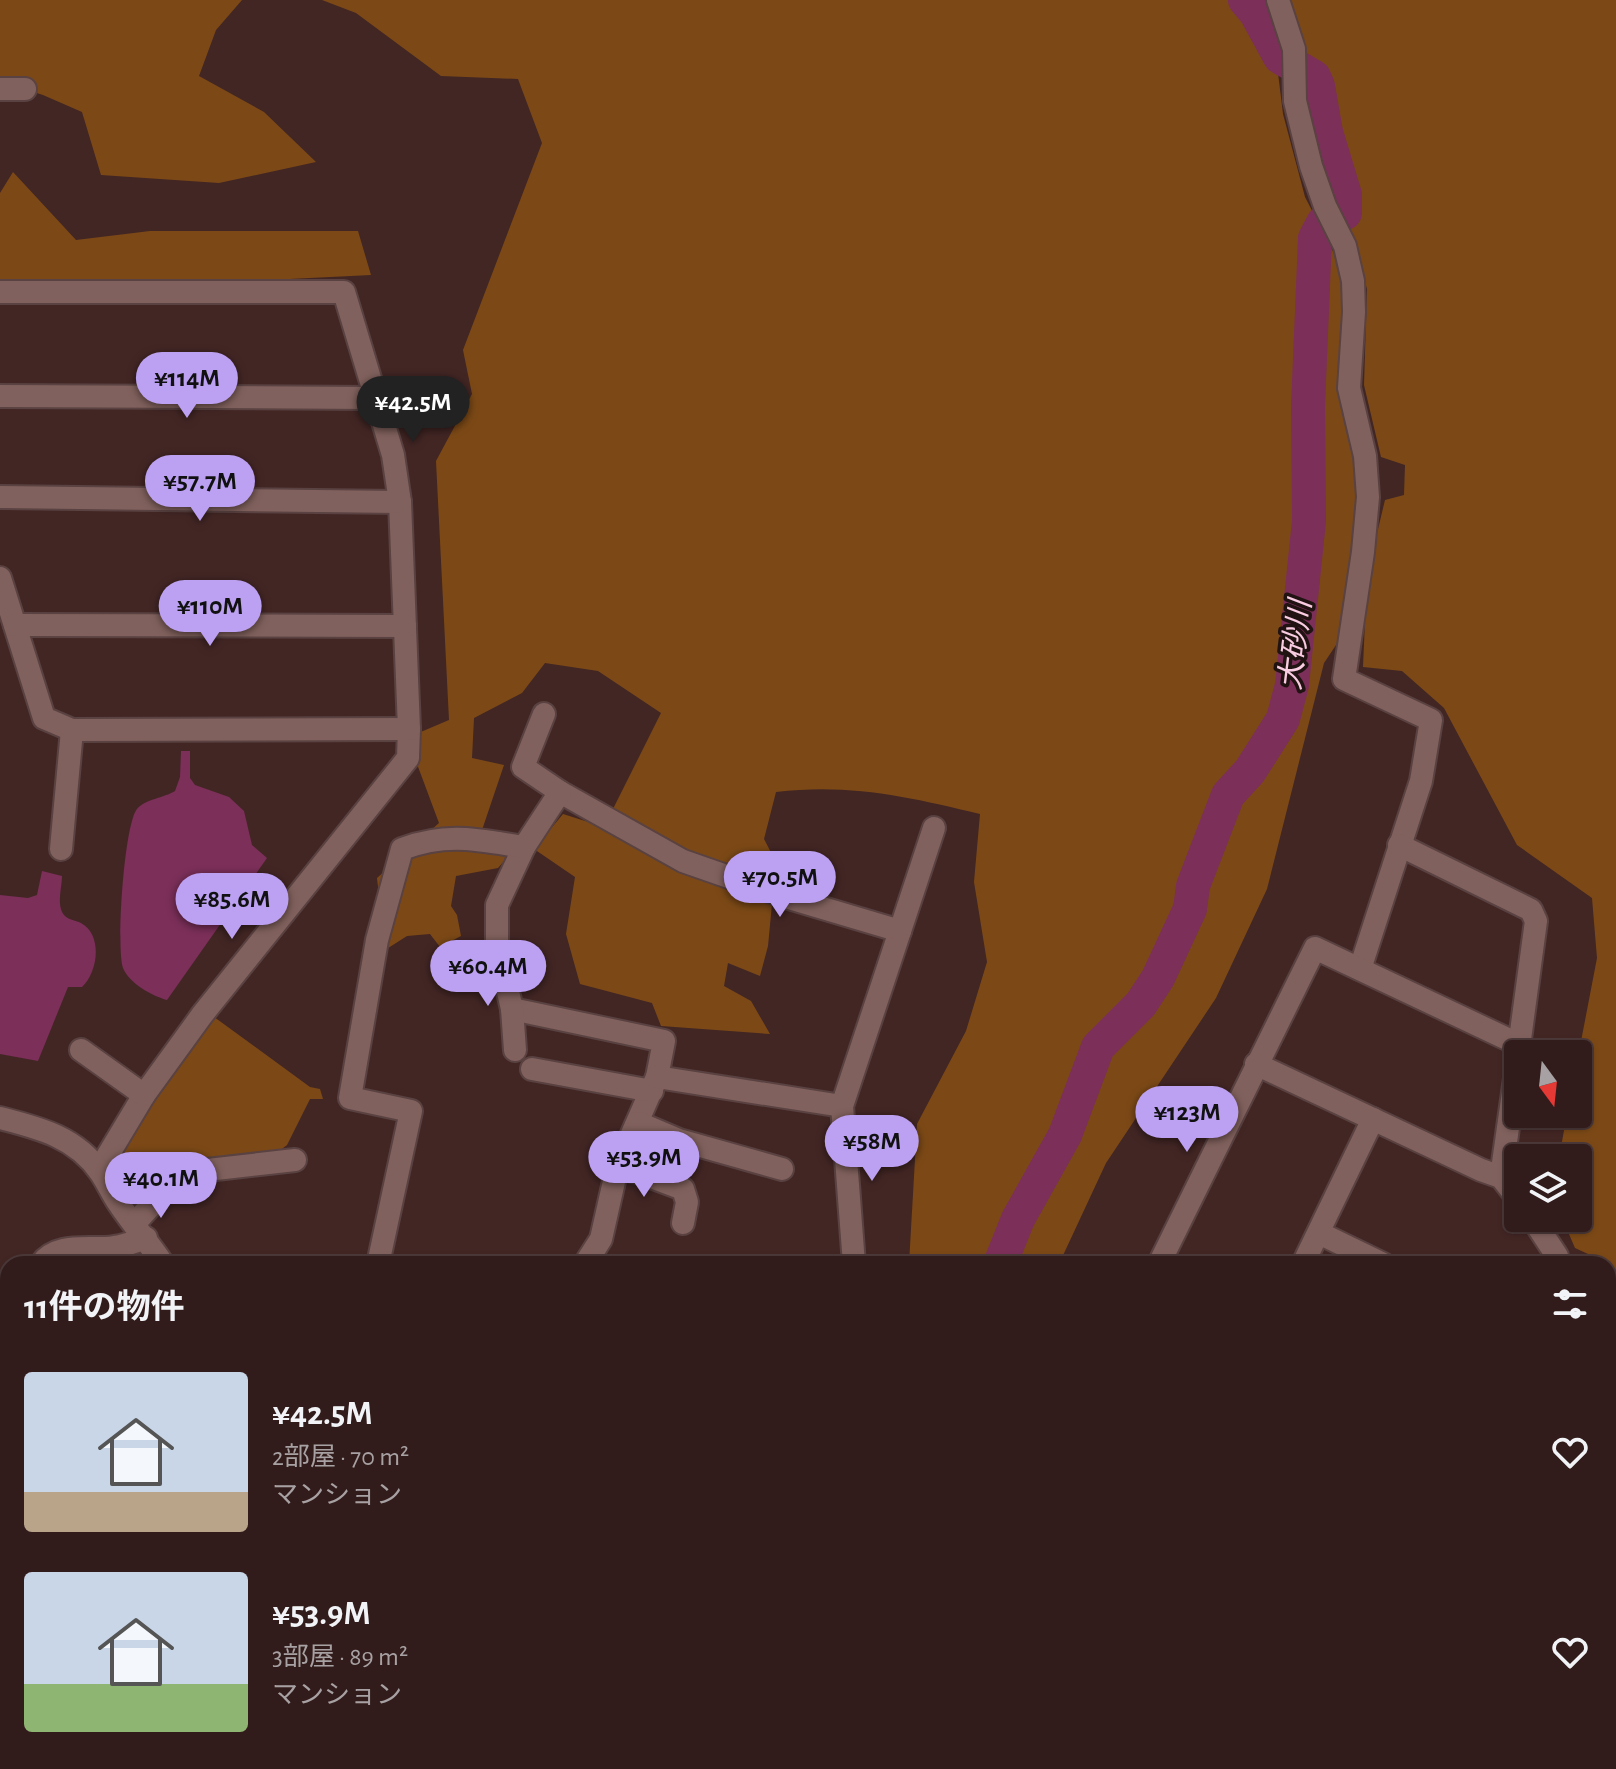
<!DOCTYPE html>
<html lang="ja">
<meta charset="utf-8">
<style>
:root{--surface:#321c1b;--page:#3a2524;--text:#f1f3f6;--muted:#a8a1a3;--line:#4d3a3a;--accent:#bca0f2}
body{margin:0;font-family:"Alegreya Sans","Noto Sans JP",sans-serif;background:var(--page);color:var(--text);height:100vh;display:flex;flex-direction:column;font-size:30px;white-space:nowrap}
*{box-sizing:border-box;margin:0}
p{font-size:26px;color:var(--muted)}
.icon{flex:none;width:44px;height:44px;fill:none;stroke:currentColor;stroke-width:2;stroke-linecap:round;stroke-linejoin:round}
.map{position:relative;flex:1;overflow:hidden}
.drawer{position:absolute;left:0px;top:1256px;width:1616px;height:514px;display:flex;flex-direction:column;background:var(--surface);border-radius:24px 24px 0 0;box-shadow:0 2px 6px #0004,0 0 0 2px var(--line)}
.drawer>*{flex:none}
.needle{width:52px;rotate:165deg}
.fabs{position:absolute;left:1504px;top:1040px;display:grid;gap:16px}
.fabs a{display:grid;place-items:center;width:88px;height:88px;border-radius:8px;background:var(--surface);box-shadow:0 2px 6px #0004,0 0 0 2px var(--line);font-size:40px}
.price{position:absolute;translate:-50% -68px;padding:0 18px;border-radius:28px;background:var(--accent);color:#111;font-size:26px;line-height:52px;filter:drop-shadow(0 2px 4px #0008)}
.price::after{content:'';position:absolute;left:50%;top:48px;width:24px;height:18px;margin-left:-12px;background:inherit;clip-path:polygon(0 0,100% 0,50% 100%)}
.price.active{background:#222;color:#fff}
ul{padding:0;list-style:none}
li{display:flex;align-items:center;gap:24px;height:200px;padding:0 24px}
li span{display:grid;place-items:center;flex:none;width:224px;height:160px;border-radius:8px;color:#555}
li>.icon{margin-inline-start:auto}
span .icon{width:96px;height:96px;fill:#fffc;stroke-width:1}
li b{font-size:34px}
h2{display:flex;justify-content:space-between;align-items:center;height:96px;padding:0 24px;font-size:34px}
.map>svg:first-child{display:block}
.green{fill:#7c4916}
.water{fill:#7b2f59}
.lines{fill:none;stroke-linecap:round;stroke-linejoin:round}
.river{stroke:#7b2f59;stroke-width:34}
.minor-casing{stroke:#594241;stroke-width:26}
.tertiary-casing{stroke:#594241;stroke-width:30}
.minor{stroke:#81615d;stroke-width:22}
.tertiary{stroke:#81615d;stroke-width:26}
.labels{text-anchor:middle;stroke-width:7;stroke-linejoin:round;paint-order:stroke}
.water-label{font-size:30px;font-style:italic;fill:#facce1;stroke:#201312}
</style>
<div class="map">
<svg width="1616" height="1769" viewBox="0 0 1616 1769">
<rect width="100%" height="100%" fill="#422624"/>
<!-- green -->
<g class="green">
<path d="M0 0H242L216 30 199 76 264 112 316 162 219 183 101 175 82 112 43 95 0 81Z"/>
<path d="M322 0H1269L1283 114 1305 197 1347 279 1359 465 1354 545 1338 642 1324 663 1267 889 1216 998 1106 1163 1059 1264H909L917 1124 966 1031 987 962 974 882 980 814C910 797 849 783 776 792L764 839 776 862 768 946 760 976 728 963 724 986 751 1001 770 1034 661 1026 652 1003 580 984 566 934 575 877 534 849 563 814 604 827 661 713 598 671 545 663 522 693 474 718 472 758 504 765 482 830 511 853 498 868 456 876 451 906 457 915 461 936 440 947 430 934 407 936 385 950 377 878 439 823 417 764 416 734 449 720 436 461 472 394 463 350 542 143 518 79 441 76 356 13Z"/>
<path d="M1289 0H1616V1493L1608 1491V1276L1612 1265 1575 1248 1562 1218H1578V1158H1559L1567 1114H1578V1057L1597 958 1592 898 1517 845 1444 708 1402 671 1363 667 1367 575 1385 500 1404 495 1405 465 1381 457 1364 385 1367 289 1354 246 1327 194 1309 112 1302 35Z"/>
<path d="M13 172 76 240 150 231H358L371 275 0 293V193Z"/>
<path d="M210 1014 310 1087 320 1089 323 1099H310L287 1145 274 1155 108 1168Z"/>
<path d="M815 1762H943L942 1769H813Z"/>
</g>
<!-- water -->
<g class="water">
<path d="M181 751H190V778L195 785 229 797 244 811 252 845 267 858 167 1000C152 996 129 983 123 968 116 949 124 825 137 809 145 799 164 798 175 791L180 777Z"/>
<path d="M42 871 62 876C62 885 58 900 61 909 64 920 73 919 81 923 103 935 98 972 82 987H68L38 1061 0 1054V895L28 898 37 895Z"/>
</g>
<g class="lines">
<!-- river -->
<g class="river">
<path d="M1000 1264 1018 1219 1065 1135 1098 1047 1141 1004 1158 978 1190 909 1193 886 1228 795 1250 771 1283 719 1292 685 1309 521 1308 406 1315 238 1323 223 1345 213V195L1326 132 1318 86 1314 77 1280 57 1256 13 1245 0"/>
<path d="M910 1769 912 1762"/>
</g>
<defs>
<g id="minor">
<path d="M1278 0 1294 49 1295 101 1311 166 1325 206 1345 246 1353 281 1354 312 1349 388 1365 456 1368 497 1363 552 1344 679 1431 720 1421 781 1360 969"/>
<path d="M0 89H25"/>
<path d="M0 292H344L393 455 400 502 409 729 408 758 202 1015 144 1095 99 1170"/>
<path d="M0 396 375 398"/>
<path d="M0 497 400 502"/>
<path d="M0 578 44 718 72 730 409 729"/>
<path d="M15 625 405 626"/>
<path d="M560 792 683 861 789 898 900 931 842 1106 854 1264"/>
<path d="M1399 845 1531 910 1536 921 1518 1054"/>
<path d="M524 847 497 905V945L512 1009 664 1041 657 1077 617 1168 601 1239 585 1264"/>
<path d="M61 849 72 730"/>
<path d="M900 931 934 828"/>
<path d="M512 1009 515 1050"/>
<path d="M81 1050 144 1095"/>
<path d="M1256 1064 1481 1170 1501 1177 1518 1199"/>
<path d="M532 1069 652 1091"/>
<path d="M657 1077 842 1106"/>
<path d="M0 1118C39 1128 76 1137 100 1172 107 1182 112 1194 119 1204 133 1225 149 1243 163 1264"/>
<path d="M639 1123 679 1140 782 1169"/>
<path d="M617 1168 638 1172 683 1189 687 1202 683 1223"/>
<path d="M1501 1177 1518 1057"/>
<path d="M1532 1218 1557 1256 1556 1264"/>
<path d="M134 1224 181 1173 295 1160"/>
<path d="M1319 1233 1383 1264"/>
<path d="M41 1264C57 1241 91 1251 114 1247 125 1246 136 1241 146 1238"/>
<path d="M378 1264 411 1111 350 1098 377 940 402 849C448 832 478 840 524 847L560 792 523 767 544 714"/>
<path d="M1159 1264 1315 948 1520 1045"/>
<path d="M1303 1264 1373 1119"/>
<path d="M7 1383 5 1369 8 1360"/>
<path d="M0 1668 8 1669"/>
<path d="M334 1762 350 1769"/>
<path d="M280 1769 282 1762"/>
<path d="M453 1769 456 1762"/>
<path d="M1087 1769 1090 1762"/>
<path d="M1418 1769 1421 1762"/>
</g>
<path id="tertiary" d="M1608 1671 1616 1669"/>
</defs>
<!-- minor casing -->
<use href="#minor" class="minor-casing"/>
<!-- tertiary casing -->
<use href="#tertiary" class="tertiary-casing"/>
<!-- minor -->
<use href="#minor" class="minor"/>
<!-- tertiary -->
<use href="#tertiary" class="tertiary"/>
</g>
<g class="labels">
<!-- water labels -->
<g class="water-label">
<text transform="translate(1295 645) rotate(-83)" y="10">大砂川</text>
</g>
</g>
</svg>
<div class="fabs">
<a><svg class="needle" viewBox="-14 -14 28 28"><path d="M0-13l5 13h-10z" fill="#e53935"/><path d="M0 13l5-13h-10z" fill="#a8a1a3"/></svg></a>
<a><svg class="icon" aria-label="layers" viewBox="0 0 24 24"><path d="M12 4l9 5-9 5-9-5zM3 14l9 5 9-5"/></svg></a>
</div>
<b class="price" style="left:187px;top:420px">¥114M</b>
<b class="price active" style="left:413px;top:444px">¥42.5M</b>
<b class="price" style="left:200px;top:523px">¥57.7M</b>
<b class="price" style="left:210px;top:648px">¥110M</b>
<b class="price" style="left:780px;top:919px">¥70.5M</b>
<b class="price" style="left:232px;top:941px">¥85.6M</b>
<b class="price" style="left:488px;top:1008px">¥60.4M</b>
<b class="price" style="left:1187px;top:1154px">¥123M</b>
<b class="price" style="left:872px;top:1183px">¥58M</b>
<b class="price" style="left:644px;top:1199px">¥53.9M</b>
<b class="price" style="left:161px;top:1220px">¥40.1M</b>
<section class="drawer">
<h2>11件の物件<svg class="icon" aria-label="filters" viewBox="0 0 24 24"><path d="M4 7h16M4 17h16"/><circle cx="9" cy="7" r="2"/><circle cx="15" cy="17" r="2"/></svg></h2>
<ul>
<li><span style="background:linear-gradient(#c9d6e8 75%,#b9a48a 0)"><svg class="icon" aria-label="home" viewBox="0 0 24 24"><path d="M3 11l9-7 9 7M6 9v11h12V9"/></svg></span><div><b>¥42.5M</b><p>2部屋 · 70 m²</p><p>マンション</p></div><svg class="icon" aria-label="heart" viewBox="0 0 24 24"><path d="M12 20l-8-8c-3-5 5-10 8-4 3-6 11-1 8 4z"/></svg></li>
<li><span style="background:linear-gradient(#c9d6e8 70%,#8fb573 0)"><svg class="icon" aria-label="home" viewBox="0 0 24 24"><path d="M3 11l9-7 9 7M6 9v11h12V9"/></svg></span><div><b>¥53.9M</b><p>3部屋 · 89 m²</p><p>マンション</p></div><svg class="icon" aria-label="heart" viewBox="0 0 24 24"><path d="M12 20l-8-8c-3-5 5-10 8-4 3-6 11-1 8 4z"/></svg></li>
</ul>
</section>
</div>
